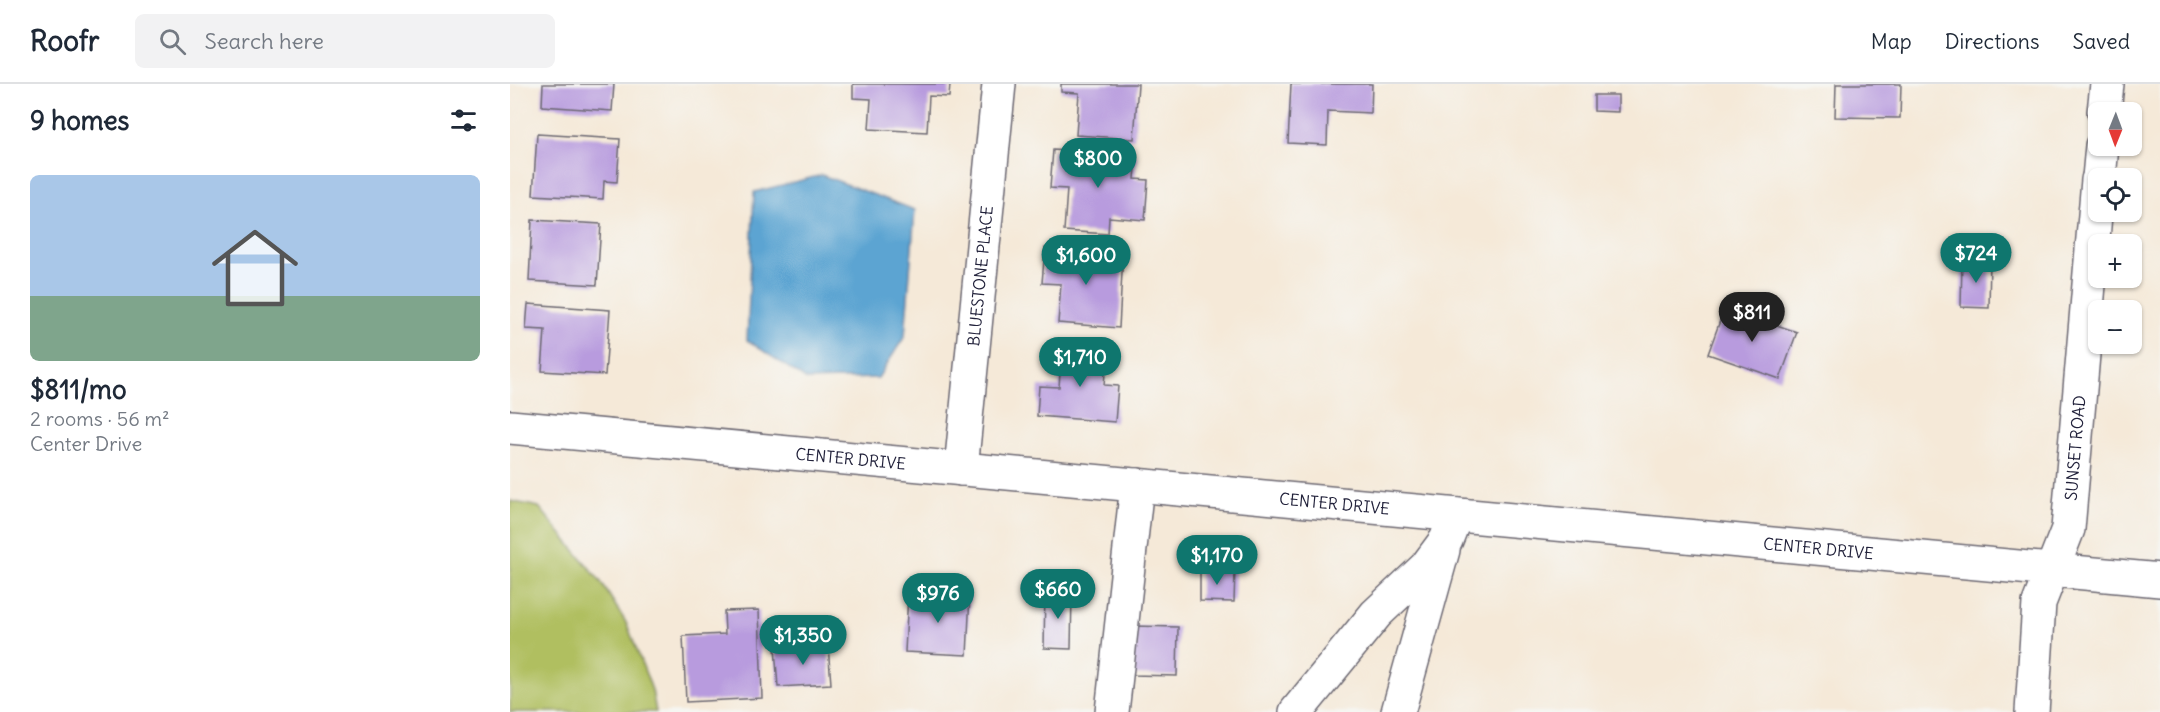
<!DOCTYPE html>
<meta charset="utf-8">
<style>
:root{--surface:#fff;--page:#f2f2f3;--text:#1f2937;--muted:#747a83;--line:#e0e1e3;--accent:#0f766e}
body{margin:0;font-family:Delius,sans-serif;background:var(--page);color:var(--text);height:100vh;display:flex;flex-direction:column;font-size:22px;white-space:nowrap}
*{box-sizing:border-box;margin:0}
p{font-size:20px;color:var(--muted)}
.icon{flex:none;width:33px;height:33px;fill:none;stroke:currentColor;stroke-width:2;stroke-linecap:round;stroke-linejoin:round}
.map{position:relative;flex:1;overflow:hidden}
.side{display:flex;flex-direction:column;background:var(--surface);width:510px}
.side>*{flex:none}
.needle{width:39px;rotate:181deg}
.fabs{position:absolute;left:1578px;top:18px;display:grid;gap:12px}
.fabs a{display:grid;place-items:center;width:54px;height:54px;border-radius:9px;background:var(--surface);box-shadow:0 2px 4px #0004;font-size:30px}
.price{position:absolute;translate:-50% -51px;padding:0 14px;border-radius:21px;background:var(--accent);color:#fff;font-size:20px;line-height:39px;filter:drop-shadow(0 2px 3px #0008)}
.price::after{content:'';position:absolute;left:50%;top:36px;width:18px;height:14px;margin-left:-9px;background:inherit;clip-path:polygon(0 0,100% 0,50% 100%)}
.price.current{background:#222;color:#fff}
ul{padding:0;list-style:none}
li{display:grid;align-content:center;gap:12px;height:318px;padding:0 30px}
li span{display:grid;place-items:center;height:186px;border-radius:9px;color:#555}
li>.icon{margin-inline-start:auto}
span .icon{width:108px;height:108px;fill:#fffc;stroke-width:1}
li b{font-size:26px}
h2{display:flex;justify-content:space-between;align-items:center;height:72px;padding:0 30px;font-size:26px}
header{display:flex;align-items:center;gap:36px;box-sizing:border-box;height:84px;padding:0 30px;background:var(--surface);border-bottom:2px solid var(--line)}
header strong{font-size:28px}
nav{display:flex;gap:33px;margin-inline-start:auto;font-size:21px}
.search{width:420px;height:54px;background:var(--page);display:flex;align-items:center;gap:15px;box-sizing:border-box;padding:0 21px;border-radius:9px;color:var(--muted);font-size:22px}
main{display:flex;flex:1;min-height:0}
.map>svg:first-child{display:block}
.green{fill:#b0bf61;stroke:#69704e;stroke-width:1.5}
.water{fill:#5ba4d2;stroke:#3e6386;stroke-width:1.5}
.building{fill:#b89bde}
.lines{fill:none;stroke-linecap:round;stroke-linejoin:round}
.minor-casing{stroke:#6c6872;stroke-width:36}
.minor{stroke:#fff;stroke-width:33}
.labels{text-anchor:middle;stroke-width:4.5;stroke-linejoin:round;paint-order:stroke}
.street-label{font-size:16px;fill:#22223b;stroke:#f6f6f2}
</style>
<header>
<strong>Roofr</strong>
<div class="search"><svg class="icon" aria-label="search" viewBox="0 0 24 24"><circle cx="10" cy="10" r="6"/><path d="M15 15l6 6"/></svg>Search here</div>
<nav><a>Map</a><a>Directions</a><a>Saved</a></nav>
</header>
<main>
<section class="side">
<h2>9 homes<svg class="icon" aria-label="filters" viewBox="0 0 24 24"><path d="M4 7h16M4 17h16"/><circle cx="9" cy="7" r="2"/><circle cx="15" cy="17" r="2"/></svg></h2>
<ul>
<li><span style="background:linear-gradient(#a9c7e8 65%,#7fa58c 0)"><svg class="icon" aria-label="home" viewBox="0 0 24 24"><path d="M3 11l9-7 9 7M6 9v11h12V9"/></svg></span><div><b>$811/mo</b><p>2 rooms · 56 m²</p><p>Center Drive</p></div></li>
</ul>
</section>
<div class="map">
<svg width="1650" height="628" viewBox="0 0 1650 628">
<rect width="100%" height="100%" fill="#f6f6f2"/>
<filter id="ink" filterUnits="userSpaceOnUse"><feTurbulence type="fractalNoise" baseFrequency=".0167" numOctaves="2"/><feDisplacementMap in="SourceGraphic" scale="12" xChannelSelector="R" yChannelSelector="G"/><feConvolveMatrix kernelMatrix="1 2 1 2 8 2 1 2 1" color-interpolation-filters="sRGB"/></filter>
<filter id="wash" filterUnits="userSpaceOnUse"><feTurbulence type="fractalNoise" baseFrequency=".008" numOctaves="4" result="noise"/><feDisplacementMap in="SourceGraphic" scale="24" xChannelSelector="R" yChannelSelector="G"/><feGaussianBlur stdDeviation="1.35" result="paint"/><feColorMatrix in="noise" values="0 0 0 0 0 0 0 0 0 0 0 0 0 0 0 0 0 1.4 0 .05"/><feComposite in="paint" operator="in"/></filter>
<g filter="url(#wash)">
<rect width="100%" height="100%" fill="#f5e9d8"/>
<!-- green -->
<path class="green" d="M0 417 29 423 91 498 117 540 142 606 146 628H0Z"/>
<!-- water -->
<path class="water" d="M312 91 405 126 395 252 368 294 297 296 237 256 244 108Z"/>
<g id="blocks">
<!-- building -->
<g class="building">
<path d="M33 0H104L102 27 32 22Z"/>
<path d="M343 0H440L439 13 419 12 417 48 359 45 361 15 343 14Z"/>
<path d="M551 0H628L624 55 566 51 569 9 551 8Z"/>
<path d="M781 0H862L861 29 818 27 817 61 778 59Z"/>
<path d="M1326 0H1391L1390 34 1325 33Z"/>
<path d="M1084 11H1108V28L1084 27Z"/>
<path d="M27 50 110 55 107 98 94 97 93 115 23 111Z"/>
<path d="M543 66 627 72 625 95 638 96 635 136 599 133 598 150 554 147 557 105 540 104Z"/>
<path d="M22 136 91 140 87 201 19 197Z"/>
<path d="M535 164 613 170 609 244 548 239 551 200 532 199Z"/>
<path d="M1452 176 1480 177 1479 224 1451 223Z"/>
<path d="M18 220 100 226 95 291 32 287 35 246 16 245Z"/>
<path d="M1215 223 1287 248 1270 295 1198 270Z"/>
<path d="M552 262 597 266 594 301 608 302 605 338 527 332 529 302 549 303Z"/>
<path d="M690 486H725L724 518 690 517Z"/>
<path d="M535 507 562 508 561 565 534 564Z"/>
<path d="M398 509 460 511 457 571 395 568Z"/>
<path d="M249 526 252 614 176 618 173 552 215 550 214 527Z"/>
<path d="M623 542 668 543 667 592 622 591Z"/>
<path d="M318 561 321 600 268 603 265 564Z"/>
</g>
</g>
</g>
<g filter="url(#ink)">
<use href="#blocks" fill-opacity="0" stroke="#6c6872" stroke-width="1.5"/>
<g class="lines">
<defs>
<g id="minor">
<path d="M1594 28 1597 0"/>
<path d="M1589 94 1592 62"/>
<path id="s1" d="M0 343 1650 496"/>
<path id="s2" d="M451 385 489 0"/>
<path d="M602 628 627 401"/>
<path d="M786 628 866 530 916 483 936 456 946 431"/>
<path d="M888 628 933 466"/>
<path id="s3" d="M1522 628 1529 519 1558 445 1588 96"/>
</g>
</defs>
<!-- minor casing -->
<use href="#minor" class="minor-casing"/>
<!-- minor -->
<use href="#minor" class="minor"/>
</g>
</g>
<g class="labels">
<!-- street labels -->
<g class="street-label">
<text dy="6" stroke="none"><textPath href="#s2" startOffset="194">BLUESTONE PLACE</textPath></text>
<text dy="6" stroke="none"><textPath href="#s3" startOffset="270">SUNSET ROAD</textPath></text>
<text dy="6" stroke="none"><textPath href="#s1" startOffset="342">CENTER DRIVE</textPath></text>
<text dy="6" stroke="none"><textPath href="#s1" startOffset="828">CENTER DRIVE</textPath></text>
<text dy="6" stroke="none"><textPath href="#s1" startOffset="1314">CENTER DRIVE</textPath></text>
</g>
</g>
</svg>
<div class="fabs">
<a><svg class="needle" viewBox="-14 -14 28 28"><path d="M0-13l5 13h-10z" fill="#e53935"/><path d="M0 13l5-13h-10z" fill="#747a83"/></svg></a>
<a><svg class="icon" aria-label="locate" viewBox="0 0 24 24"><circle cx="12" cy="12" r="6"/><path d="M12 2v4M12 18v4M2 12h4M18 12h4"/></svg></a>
<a>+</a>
<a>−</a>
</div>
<b class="price" style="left:588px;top:105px">$800</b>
<b class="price" style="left:1466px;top:200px">$724</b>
<b class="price" style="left:576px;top:202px">$1,600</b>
<b class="price current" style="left:1242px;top:259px">$811</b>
<b class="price" style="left:570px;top:304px">$1,710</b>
<b class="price" style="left:707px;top:502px">$1,170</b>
<b class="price" style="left:548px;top:536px">$660</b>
<b class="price" style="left:428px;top:540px">$976</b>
<b class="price" style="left:293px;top:582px">$1,350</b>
</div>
</main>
